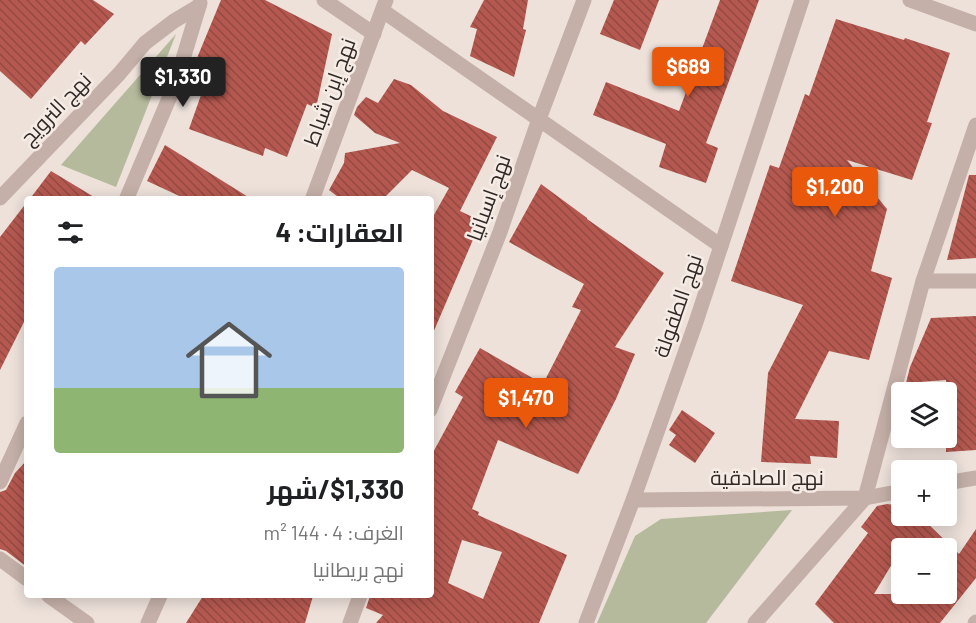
<!DOCTYPE html>
<html lang="ar">
<meta charset="utf-8">
<style>
:root{--surface:#fff;--page:#f6f6f6;--text:#202124;--muted:#757577;--accent:#ea580c}
body{margin:0;font-family:Barlow,Cairo,sans-serif;background:var(--page);color:var(--text);direction:rtl;height:100vh;display:flex;flex-direction:column;font-size:22px;white-space:nowrap}
*{box-sizing:border-box;margin:0}
p{font-size:20px;color:var(--muted)}
.icon{flex:none;width:33px;height:33px;fill:none;stroke:currentColor;stroke-width:2;stroke-linecap:round;stroke-linejoin:round}
.map{position:relative;flex:1;overflow:hidden;direction:ltr}
.panel{position:absolute;left:24px;top:196px;width:410px;height:402px;display:flex;flex-direction:column;background:var(--surface);border-radius:6px;box-shadow:0 3px 15px #0003;direction:rtl}
.panel>*{flex:none}
.tools{position:absolute;left:891px;top:382px;display:grid;gap:12px}
.tools a{display:grid;place-items:center;width:66px;height:66px;border-radius:6px;background:var(--surface);box-shadow:0 3px 15px #0003;font-size:30px}
.price{position:absolute;translate:-50% -51px;padding:0 14px;border-radius:6px;background:var(--accent);color:#fff;font-size:20px;line-height:39px;filter:drop-shadow(0 2px 3px #0008)}
.price::after{content:'';position:absolute;left:50%;top:36px;width:18px;height:14px;margin-left:-9px;background:inherit;clip-path:polygon(0 0,100% 0,50% 100%)}
.price.active{background:#222;color:#fff}
ul{padding:0;list-style:none}
li{display:grid;align-content:center;gap:12px;height:318px;padding:0 30px}
li span{display:grid;place-items:center;height:186px;border-radius:6px;color:#555}
li>.icon{margin-inline-start:auto}
span .icon{width:108px;height:108px;fill:#fffc;stroke-width:1}
li b{font-size:26px}
h2{display:flex;justify-content:space-between;align-items:center;height:72px;padding:0 30px;font-size:26px}
.map>svg:first-child{display:block}
.green{fill:#b5ba9c}
.building{fill:url(#building-back-hatch);fill-rule:evenodd}
.lines{fill:none;stroke-linecap:round;stroke-linejoin:round}
.minor{stroke:#c4b0a8;stroke-width:15}
.labels{text-anchor:middle;stroke-width:5;stroke-linejoin:round;paint-order:stroke}
.street-label{font-size:21px;fill:#322927;stroke:#f6ece6}
</style>
<div class="map">
<svg width="976" height="623" viewBox="0 0 976 623">
<defs>
<pattern id="building-back-hatch" width="6" height="6" patternUnits="userSpaceOnUse" patternTransform="scale(1.5)"><rect width="6" height="6" fill="#b55950"/><path d="M-1 5l2 2M0 0l6 6M5-1l2 2" fill="none" stroke="#944a42"/></pattern>
</defs>
<rect width="100%" height="100%" fill="#ede1da"/>
<!-- green -->
<g class="green">
<path d="M176 34 116 187 61 165Z"/>
<path d="M792 510 706 623H597L635 536 661 519Z"/>
</g>
<!-- building -->
<g class="building">
<path d="M0 0H93L114 14 85 45 81 41 31 99 0 71Z"/>
<path d="M221 0H265L332 34 316 108 307 104 287 157 265 148 263 156 189 129 212 64 197 58Z"/>
<path d="M484 0H528L523 29 526 30 514 77 470 56 477 29 470 27Z"/>
<path d="M614 0H659L640 50 600 34Z"/>
<path d="M720 0H759L706 143 718 148 706 183 659 167 666 144 593 115 606 82 679 111Z"/>
<path d="M836 19 904 40 905 38 950 53 927 122 932 123 912 180 847 160 887 209 871 271 892 278 869 360 829 351 795 419 839 421 837 458 810 456 811 464 761 462 768 373 803 305 731 281 770 165 779 168 805 94 809 96Z"/>
<path d="M394 79 411 85 443 111 497 137 460 211 481 221 430 340V222L449 188 412 170 382 200H342L329 190 344 163 345 153 400 143 375 133 354 115 357 107 366 97 378 103Z"/>
<path d="M165 145 253 200H188L147 181Z"/>
<path d="M51 171 99 200H29Z"/>
<path d="M969 175H976V258L947 260Z"/>
<path d="M541 184 587 218V219L664 273 615 347 635 354 616 399 578 474 498 440 472 509 479 512 478 515 567 555 539 623H376L383 615 366 608 370 596H430V458L463 397 455 392 480 348 543 384 581 310 572 307 584 284 509 242ZM462 540 502 552 483 599 448 583Z"/>
<path d="M27 202V316L0 370V237Z"/>
<path d="M976 316V450L946 452V380L906 383 910 367 931 318Z"/>
<path d="M682 410 715 433 695 463 669 445 676 435 669 430Z"/>
<path d="M27 460V567L6 551 0 549V492L6 490 15 473Z"/>
<path d="M887 504 902 506V516H920L959 554 976 529V578L940 623H834L815 604 868 533 861 527 877 506ZM901 549H946V594H874Z"/>
<path d="M203 596H313L305 623H186Z"/>
</g>
<g class="lines">
<!-- minor -->
<g class="minor">
<path d="M324 0 374 34"/>
<path d="M910 0 976 24"/>
<path d="M383 11 721 246"/>
<path d="M0 198 119 74 145 43 174 21 199 6"/>
<path d="M126 200 176 82 200 3"/>
<path d="M312 200 386 0"/>
<path d="M923 281H976"/>
<path d="M430 410 500 232 539 119 584 0"/>
<path d="M0 482 27 423"/>
<path d="M946 483 976 478"/>
<path d="M633 500 865 498 902 491"/>
<path d="M0 559 27 579"/>
<path d="M49 596 87 623"/>
<path d="M148 623 160 596"/>
<path d="M350 623 360 596"/>
<path d="M586 623 633 500 696 322 802 0"/>
<path d="M755 623 865 498 923 281 976 125"/>
<path d="M975 623 976 622"/>
</g>
</g>
<g class="labels">
<!-- street labels -->
<g class="street-label">
<text transform="translate(330 92) rotate(-70)" y="7">نهج إبن شباط</text>
<text transform="translate(56 109) rotate(-46)" y="7">نهج النرويج</text>
<text transform="translate(489 198) rotate(-70)" y="7">نهج إسبانيا</text>
<text transform="translate(678 306) rotate(-71)" y="7">نهج الطفولة</text>
<text x="767" y="485">نهج الصادقية</text>
</g>
</g>
</svg>
<div class="tools">
<a><svg class="icon" aria-label="layers" viewBox="0 0 24 24"><path d="M12 4l9 5-9 5-9-5zM3 14l9 5 9-5"/></svg></a>
<a>+</a>
<a>−</a>
</div>
<b class="price" style="left:688px;top:98px">$689</b>
<b class="price active" style="left:183px;top:108px">$1,330</b>
<b class="price" style="left:835px;top:218px">$1,200</b>
<b class="price" style="left:526px;top:429px">$1,470</b>
<section class="panel">
<h2>العقارات: 4<svg class="icon" aria-label="filters" viewBox="0 0 24 24"><path d="M4 7h16M4 17h16"/><circle cx="9" cy="7" r="2"/><circle cx="15" cy="17" r="2"/></svg></h2>
<ul>
<li><span style="background:linear-gradient(#a9c7e8 65%,#8fb573 0)"><svg class="icon" aria-label="home" viewBox="0 0 24 24"><path d="M3 11l9-7 9 7M6 9v11h12V9"/></svg></span><div><b>$1,330/شهر</b><p>الغرف: 4 · 144 m²</p><p>نهج بريطانيا</p></div></li>
</ul>
</section>
</div>
